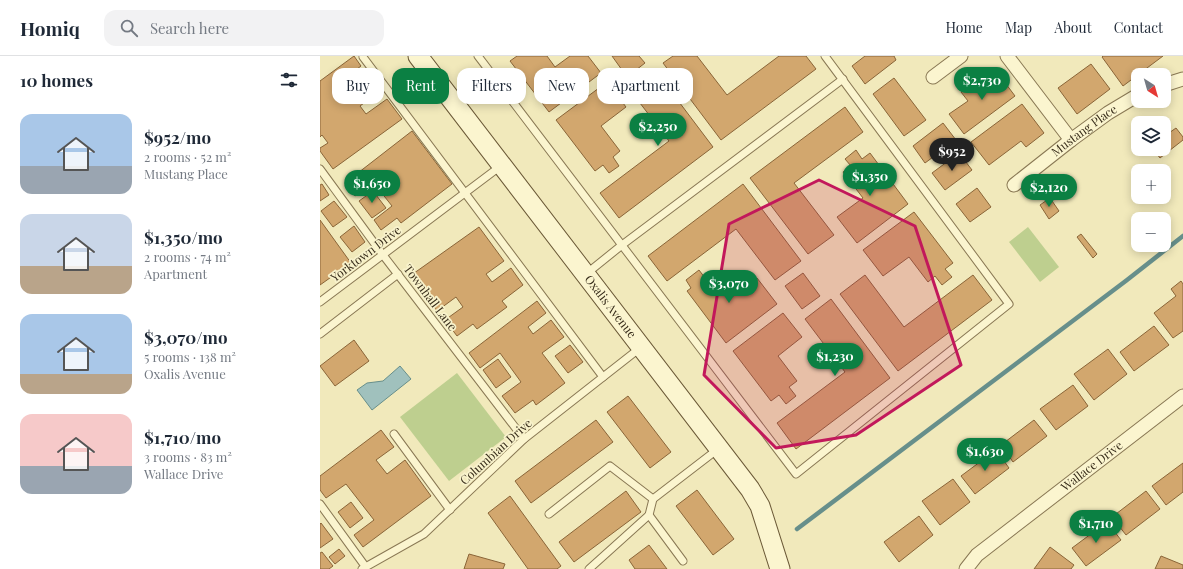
<!DOCTYPE html>
<meta charset="utf-8">
<style>
:root{--surface:#fff;--page:#f2f2f3;--text:#1f2937;--muted:#747a83;--line:#e0e1e3;--accent:#0b8043}
body{margin:0;font-family:"Playfair Display",serif;background:var(--page);color:var(--text);height:100vh;display:flex;flex-direction:column;font-size:15px;white-space:nowrap}
*{box-sizing:border-box;margin:0}
p{font-size:13px;color:var(--muted)}
.icon{flex:none;width:22px;height:22px;fill:none;stroke:currentColor;stroke-width:2;stroke-linecap:round;stroke-linejoin:round}
.map{position:relative;flex:1;overflow:hidden}
.sheet{display:flex;flex-direction:column;background:var(--surface);width:320px}
.sheet>*{flex:none}
.banner{position:absolute;left:12px;top:12px;width:380px;height:36px;display:flex;gap:8px}
.needle{width:26px;rotate:143deg}
.tools{position:absolute;left:811px;top:12px;display:grid;gap:8px}
.tools a{display:grid;place-items:center;width:40px;height:40px;border-radius:8px;background:var(--surface);box-shadow:0 2px 10px #0003;font-size:20px}
.price{position:absolute;translate:-50% -34px;padding:0 9px;border-radius:14px;background:var(--accent);color:#fff;font-size:13px;line-height:26px;filter:drop-shadow(0 1px 2px #0008)}
.price::after{content:'';position:absolute;left:50%;top:24px;width:12px;height:9px;margin-left:-6px;background:inherit;clip-path:polygon(0 0,100% 0,50% 100%)}
.price.active{background:#222;color:#fff}
ul{padding:0;list-style:none}
li{display:flex;align-items:center;gap:12px;height:100px;padding:0 20px}
li span{display:grid;place-items:center;flex:none;width:112px;height:80px;border-radius:12px;color:#555}
li>.icon{margin-inline-start:auto}
span .icon{width:48px;height:48px;fill:#fffc;stroke-width:1}
li b{font-size:17px}
h2{display:flex;justify-content:space-between;align-items:center;height:48px;padding:0 20px;font-size:17px}
.pill{padding:0 14px;border-radius:12px;background:var(--surface);box-shadow:0 2px 10px #0003;font-size:14px;line-height:36px}
.pill.active{background:var(--accent);color:#fff}
header{display:flex;align-items:center;gap:24px;box-sizing:border-box;height:56px;padding:0 20px;background:var(--surface);border-bottom:1px solid var(--line)}
header strong{font-size:19px}
nav{display:flex;gap:22px;margin-inline-start:auto;font-size:14px}
.search{width:280px;height:36px;background:var(--page);display:flex;align-items:center;gap:10px;box-sizing:border-box;padding:0 14px;border-radius:12px;color:var(--muted);font-size:15px}
main{display:flex;flex:1;min-height:0}
.map>svg:first-child{display:block}
.green{fill:#becf8f}
.water{fill:#a0c1bd;stroke:#678f8b}
.lines{fill:none;stroke-linecap:round;stroke-linejoin:round}
.stream{stroke:#678f8b;stroke-width:4.5}
.building{fill:#d2a76e;stroke:#8a6538}
.lane-casing{stroke:#897854;stroke-width:9}
.street-casing{stroke:#897854;stroke-width:15}
.secondary-casing{stroke:#6b5937;stroke-width:21}
.lane{stroke:#fbf5cf;stroke-width:7}
.street{stroke:#fbf5cf;stroke-width:13}
.secondary{stroke:#fbf5cf;stroke-width:19}
.marked{fill:#c2185b;fill-opacity:0.2;stroke:#c2185b;stroke-width:3;stroke-linejoin:round}
.labels{text-anchor:middle;stroke-width:3.5;stroke-linejoin:round;paint-order:stroke}
.street-label{font-size:12px;fill:#372c1a;stroke:#f8f2cb}
</style>
<header>
<strong>Homiq</strong>
<div class="search"><svg class="icon" aria-label="search" viewBox="0 0 24 24"><circle cx="10" cy="10" r="6"/><path d="M15 15l6 6"/></svg>Search here</div>
<nav><a>Home</a><a>Map</a><a>About</a><a>Contact</a></nav>
</header>
<main>
<section class="sheet">
<h2>10 homes<svg class="icon" aria-label="filters" viewBox="0 0 24 24"><path d="M4 7h16M4 17h16"/><circle cx="9" cy="7" r="2"/><circle cx="15" cy="17" r="2"/></svg></h2>
<ul>
<li><span style="background:linear-gradient(#a9c7e8 65%,#9aa5b1 0)"><svg class="icon" aria-label="home" viewBox="0 0 24 24"><path d="M3 11l9-7 9 7M6 9v11h12V9"/></svg></span><div><b>$952/mo</b><p>2 rooms · 52 m²</p><p>Mustang Place</p></div></li>
<li><span style="background:linear-gradient(#c9d6e8 65%,#b9a48a 0)"><svg class="icon" aria-label="home" viewBox="0 0 24 24"><path d="M3 11l9-7 9 7M6 9v11h12V9"/></svg></span><div><b>$1,350/mo</b><p>2 rooms · 74 m²</p><p>Apartment</p></div></li>
<li><span style="background:linear-gradient(#a9c7e8 75%,#b9a48a 0)"><svg class="icon" aria-label="home" viewBox="0 0 24 24"><path d="M3 11l9-7 9 7M6 9v11h12V9"/></svg></span><div><b>$3,070/mo</b><p>5 rooms · 138 m²</p><p>Oxalis Avenue</p></div></li>
<li><span style="background:linear-gradient(#f6c9c9 65%,#9aa5b1 0)"><svg class="icon" aria-label="home" viewBox="0 0 24 24"><path d="M3 11l9-7 9 7M6 9v11h12V9"/></svg></span><div><b>$1,710/mo</b><p>3 rooms · 83 m²</p><p>Wallace Drive</p></div></li>
</ul>
</section>
<div class="map">
<svg width="863" height="513" viewBox="0 0 863 513">
<rect width="100%" height="100%" fill="#f1e9bb"/>
<!-- green -->
<g class="green">
<path d="M708 171 739 211 720 226 689 186Z"/>
<path d="M137 317 186 381 129 425 80 361Z"/>
</g>
<!-- water -->
<path class="water" d="M80 310 91 323 52 354 37 334 47 327 63 325Z"/>
<g class="lines">
<!-- stream -->
<path class="stream" d="M477 473 807 224 863 180"/>
</g>
<!-- building -->
<g class="building">
<path d="M34 0 41 10 24 23 29 30 48 17 60 35 40 50 46 58 67 43 82 63 13 113 0 95V92L8 87 2 79 0 81V25Z"/>
<path d="M197 0H227L235 11 250 0H268L281 17 229 56 190 5Z"/>
<path d="M292 0H319L325 7 307 21Z"/>
<path d="M353 0H377L407 39 459 0H486L496 13 401 84 343 7Z"/>
<path d="M545 0H574L576 4 545 28 532 10Z"/>
<path d="M783 0H843L803 30 782 1Z"/>
<path d="M771 8 790 33 757 58 738 32Z"/>
<path d="M674 12 695 40 644 78 629 58 648 45 641 36Z"/>
<path d="M335 14 393 91 299 162 280 137 349 85 310 34Z"/>
<path d="M574 22 606 64 584 80 553 38Z"/>
<path d="M287 26 306 51 281 70 300 95 293 101 299 110 289 117 283 109 275 115 236 64Z"/>
<path d="M702 48 724 77 706 91 701 85 669 109 651 86Z"/>
<path d="M525 51 543 76 474 127 514 179 488 198 430 122Z"/>
<path d="M623 67 636 84 605 107 593 90Z"/>
<path d="M856 72 863 81V84L840 102 833 93H844V76L846 79Z"/>
<path d="M92 75 132 128 81 167 77 162 61 174 54 164 72 150 53 126 35 140 25 127Z"/>
<path d="M536 94 542 103 550 97 588 148 537 187 517 161 543 142 523 116 531 110 525 103Z"/>
<path d="M639 97 652 114 625 134 612 117Z"/>
<path d="M2 128 9 139 0 145V129Z"/>
<path d="M423 128 481 205 455 224 416 173 347 225 328 200Z"/>
<path d="M657 132 671 151 650 166 636 148Z"/>
<path d="M53 135 66 152 52 162 39 145Z"/>
<path d="M730 142 739 155 729 163 720 149Z"/>
<path d="M14 145 27 161 13 171 1 155Z"/>
<path d="M594 156 633 207 625 213 632 221 622 229 615 220 608 226 589 201 563 220 543 194Z"/>
<path d="M0 164 31 207 0 229Z"/>
<path d="M34 170 45 186 32 196 20 181Z"/>
<path d="M159 171 184 205 166 218 172 226 191 212 203 229 182 245 187 251 157 273 153 268 137 280 125 264 143 251 136 241 117 255 90 220Z"/>
<path d="M761 178 777 198 773 202 757 181Z"/>
<path d="M379 214 385 222 393 216 412 241 437 222 457 248 406 287 367 235 371 232 366 224Z"/>
<path d="M483 217 500 240 482 253 465 230Z"/>
<path d="M545 219 584 271 653 219 672 244 578 315 520 238Z"/>
<path d="M861 225 863 228V275L853 282 834 257 856 240 851 233Z"/>
<path d="M511 243 570 322 476 393 457 367 525 316 485 263Z"/>
<path d="M217 245 226 257 208 271 213 278 231 264 244 281 222 297 245 327 216 349 213 344 195 357 182 340 201 326 180 297 160 312 149 297Z"/>
<path d="M463 257 482 281 458 300 477 325 469 331 476 340 466 348 459 339 451 345 413 295Z"/>
<path d="M834 270 849 289 814 315 800 296Z"/>
<path d="M34 284 49 305 15 330 0 310Z"/>
<path d="M250 289 263 306 248 317 235 300Z"/>
<path d="M788 293 807 318 774 344 754 318Z"/>
<path d="M178 303 191 321 176 332 163 314Z"/>
<path d="M753 329 768 350 736 374 720 353Z"/>
<path d="M308 340 351 396 330 412 287 356Z"/>
<path d="M276 364 293 386 211 447 195 425Z"/>
<path d="M714 364 727 380 693 406 681 389Z"/>
<path d="M61 374 74 391 56 404 67 418 85 404 111 440 43 491 34 479 54 464 26 428 6 442 0 434V420Z"/>
<path d="M676 394 689 412 655 438 641 420Z"/>
<path d="M863 407V436L846 449 832 430Z"/>
<path d="M633 423 650 446 620 469 602 445Z"/>
<path d="M377 434 414 483 393 499 356 450Z"/>
<path d="M306 435 321 456 254 506 239 486Z"/>
<path d="M826 435 840 453 806 479 792 461Z"/>
<path d="M190 440 241 510 237 513H208L168 457Z"/>
<path d="M31 446 43 462 30 472 18 456Z"/>
<path d="M599 460 613 479 579 506 564 486Z"/>
<path d="M787 466 801 484 766 510 752 492Z"/>
<path d="M1 467 13 483 0 492V468Z"/>
<path d="M329 489 347 513H315L309 504Z"/>
<path d="M730 491 754 509 751 513H714Z"/>
<path d="M19 493 25 500 15 508 9 501Z"/>
<path d="M2 496 13 510 9 513H0V497Z"/>
<path d="M149 498 185 508 183 513H144Z"/>
<path d="M841 500 863 509V513H835Z"/>
</g>
<g class="lines">
<defs>
<g id="lane">
<path d="M158 0 476 418 689 248 505 0"/>
<path d="M43 1 283 321"/>
<path d="M0 113 63 199 204 383"/>
<path d="M266 218 302 189 523 23"/>
<path d="M0 246 182 109"/>
<path d="M0 278 78 218"/>
<path d="M74 378 130 454"/>
<path d="M0 448 45 510"/>
<path d="M229 458 290 410 333 443"/>
<path d="M329 459 363 505"/>
<path d="M42 513 104 478 204 383 320 292"/>
<path d="M269 513 329 459 333 443 398 393"/>
</g>
<g id="street">
<path d="M687 0 751 84"/>
<path d="M613 21 641 0"/>
<path d="M844 29 863 23"/>
<path id="s1" d="M694 129 751 84 788 57 818 39"/>
<path id="s2" d="M646 513 657 499 863 340"/>
</g>
<g id="secondary">
<path id="s3" d="M98 0 430 433 440 450 460 513"/>
</g>
</defs>
<!-- lane casing -->
<use href="#lane" class="lane-casing"/>
<!-- street casing -->
<use href="#street" class="street-casing"/>
<!-- secondary casing -->
<use href="#secondary" class="secondary-casing"/>
<!-- lane -->
<use href="#lane" class="lane"/>
<!-- street -->
<use href="#street" class="street"/>
<!-- secondary -->
<use href="#secondary" class="secondary"/>
</g>
<!-- marked area -->
<path class="marked" d="M499 124 595 170 641 309 536 379 456 392 384 319 409 168Z"/>
<g class="labels">
<!-- street labels -->
<g class="street-label">
<text dy="4" stroke="none"><textPath href="#s1" startOffset="89">Mustang Place</textPath></text>
<text transform="translate(46 198) rotate(-37)" y="4">Yorktown Drive</text>
<text transform="translate(110 242) rotate(53)" y="4">Townhall Lane</text>
<text dy="4" stroke="none"><textPath href="#s3" startOffset="316">Oxalis Avenue</textPath></text>
<text transform="translate(176 396) rotate(-42)" y="4">Columbian Drive</text>
<text dy="4" stroke="none"><textPath href="#s2" startOffset="163">Wallace Drive</textPath></text>
</g>
</g>
</svg>
<div class="tools">
<a><svg class="needle" viewBox="-14 -14 28 28"><path d="M0-13l5 13h-10z" fill="#e53935"/><path d="M0 13l5-13h-10z" fill="#747a83"/></svg></a>
<a><svg class="icon" aria-label="layers" viewBox="0 0 24 24"><path d="M12 4l9 5-9 5-9-5zM3 14l9 5 9-5"/></svg></a>
<a>+</a>
<a>−</a>
</div>
<b class="price" style="left:662px;top:45px">$2,730</b>
<b class="price" style="left:338px;top:91px">$2,250</b>
<b class="price active" style="left:632px;top:116px">$952</b>
<b class="price" style="left:550px;top:141px">$1,350</b>
<b class="price" style="left:52px;top:148px">$1,650</b>
<b class="price" style="left:729px;top:152px">$2,120</b>
<b class="price" style="left:409px;top:248px">$3,070</b>
<b class="price" style="left:515px;top:321px">$1,230</b>
<b class="price" style="left:665px;top:416px">$1,630</b>
<b class="price" style="left:776px;top:488px">$1,710</b>
<div class="banner">
<a class="pill">Buy</a>
<a class="pill active">Rent</a>
<a class="pill">Filters</a>
<a class="pill">New</a>
<a class="pill">Apartment</a>
</div>
</div>
</main>
